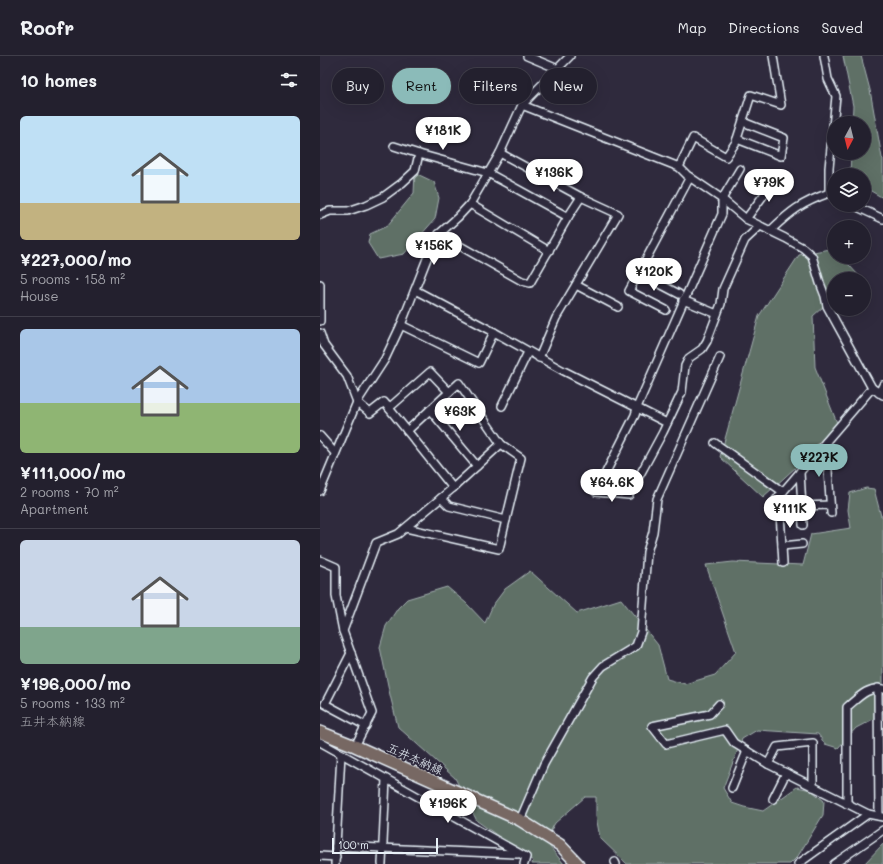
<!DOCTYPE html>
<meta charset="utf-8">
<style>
:root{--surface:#23202e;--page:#2f2d3a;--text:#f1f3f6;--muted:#a3a3aa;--line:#403e4a;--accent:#8bbbb9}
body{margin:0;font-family:Mali,"Klee One",sans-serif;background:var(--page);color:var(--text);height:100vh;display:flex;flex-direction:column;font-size:15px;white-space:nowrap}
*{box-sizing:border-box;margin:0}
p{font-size:13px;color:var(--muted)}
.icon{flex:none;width:22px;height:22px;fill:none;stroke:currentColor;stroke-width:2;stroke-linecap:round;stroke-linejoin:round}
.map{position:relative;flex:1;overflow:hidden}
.panel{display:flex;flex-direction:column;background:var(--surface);width:320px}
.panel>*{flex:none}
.top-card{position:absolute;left:12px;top:12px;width:380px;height:36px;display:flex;gap:8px}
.needle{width:26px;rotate:187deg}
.fabs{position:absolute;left:507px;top:60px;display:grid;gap:8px}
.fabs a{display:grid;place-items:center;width:44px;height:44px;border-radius:50%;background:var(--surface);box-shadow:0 4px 16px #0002,0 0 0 1px var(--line);font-size:20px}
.scale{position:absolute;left:12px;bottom:10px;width:106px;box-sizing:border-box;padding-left:4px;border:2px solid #e8f1f8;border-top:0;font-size:11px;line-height:14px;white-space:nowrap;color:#e8f1f8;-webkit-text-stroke:3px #2f2a3d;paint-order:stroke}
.price{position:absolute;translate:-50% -34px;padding:0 9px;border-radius:14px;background:#fff;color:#222;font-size:13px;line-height:26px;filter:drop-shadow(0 1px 2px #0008)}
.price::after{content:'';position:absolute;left:50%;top:24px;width:12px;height:9px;margin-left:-6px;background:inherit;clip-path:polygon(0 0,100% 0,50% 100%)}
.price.on{background:var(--accent);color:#111}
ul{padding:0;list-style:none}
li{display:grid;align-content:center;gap:8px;height:212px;padding:0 20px}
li+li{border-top:1px solid var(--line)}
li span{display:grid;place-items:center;height:124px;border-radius:6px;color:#555}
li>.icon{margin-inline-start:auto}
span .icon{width:72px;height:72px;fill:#fffc;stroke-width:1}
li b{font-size:17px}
h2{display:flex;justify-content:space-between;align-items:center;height:48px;padding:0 20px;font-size:17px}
.chip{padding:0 14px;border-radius:18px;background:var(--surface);box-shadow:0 4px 16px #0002,0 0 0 1px var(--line);font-size:14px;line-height:36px}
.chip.on{background:var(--accent);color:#111}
header{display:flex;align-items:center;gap:24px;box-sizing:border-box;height:56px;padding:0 20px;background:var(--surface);border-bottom:1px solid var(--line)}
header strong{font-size:19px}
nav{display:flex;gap:22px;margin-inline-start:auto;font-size:14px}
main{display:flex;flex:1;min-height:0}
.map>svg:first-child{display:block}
.green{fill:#5e6f66;stroke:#a3b0af}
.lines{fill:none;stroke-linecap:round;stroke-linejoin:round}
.minor-casing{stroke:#e8f1f8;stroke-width:10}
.primary-casing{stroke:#e8f1f8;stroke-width:14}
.minor{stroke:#2f2a3d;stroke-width:7}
.primary{stroke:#776864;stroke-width:11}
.labels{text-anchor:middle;stroke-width:4;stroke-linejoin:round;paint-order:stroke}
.street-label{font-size:12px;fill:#e8f1f8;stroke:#2f2a3d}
</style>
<header>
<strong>Roofr</strong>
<nav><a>Map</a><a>Directions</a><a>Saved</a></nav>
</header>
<main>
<section class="panel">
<h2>10 homes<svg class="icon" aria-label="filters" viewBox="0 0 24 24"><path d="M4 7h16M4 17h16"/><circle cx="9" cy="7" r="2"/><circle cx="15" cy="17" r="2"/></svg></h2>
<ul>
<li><span style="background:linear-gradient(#bfe0f5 70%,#c2b280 0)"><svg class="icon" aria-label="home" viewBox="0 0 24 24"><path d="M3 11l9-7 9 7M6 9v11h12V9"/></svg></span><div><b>¥227,000/mo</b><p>5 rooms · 158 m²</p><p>House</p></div></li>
<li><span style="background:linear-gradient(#a9c7e8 60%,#8fb573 0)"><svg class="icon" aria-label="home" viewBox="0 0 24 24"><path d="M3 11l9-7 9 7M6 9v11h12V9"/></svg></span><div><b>¥111,000/mo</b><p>2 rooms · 70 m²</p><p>Apartment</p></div></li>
<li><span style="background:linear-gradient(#c9d6e8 70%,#7fa58c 0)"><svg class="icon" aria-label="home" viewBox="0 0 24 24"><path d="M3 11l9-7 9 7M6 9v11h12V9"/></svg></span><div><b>¥196,000/mo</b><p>5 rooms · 133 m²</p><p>五井本納線</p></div></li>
</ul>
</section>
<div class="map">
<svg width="563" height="808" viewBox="0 0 563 808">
<rect width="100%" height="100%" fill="#2f2a3d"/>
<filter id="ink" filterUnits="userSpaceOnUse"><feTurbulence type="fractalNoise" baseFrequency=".025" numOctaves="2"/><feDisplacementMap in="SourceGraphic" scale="8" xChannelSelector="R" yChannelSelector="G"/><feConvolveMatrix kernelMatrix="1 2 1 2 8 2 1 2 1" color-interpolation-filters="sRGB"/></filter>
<g filter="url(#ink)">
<!-- green -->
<g class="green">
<path d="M523 0H541L550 34 562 102 563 103V142L544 131V119H530L531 97H544V67H532L533 50Z"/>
<path d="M95 117 114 126 119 142 115 163 84 198 58 203 48 187 50 178 67 170 94 137Z"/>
<path d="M514 192V201H522L538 219 534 223H514V241L493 260 495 311 519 372 443 441 400 401 439 260 479 199Z"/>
<path d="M546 432 554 433 561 460H563V658L536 672 518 692 505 688 498 678 437 674 422 683 403 732 412 747 424 751 443 755 477 731 491 734 504 745 503 759 478 800 470 808H307L280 782 276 760V741H265L235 767 225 785 244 808H212L213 805 157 765 135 722 78 671 70 639 60 591 66 570 78 552 87 543 127 531 146 547 165 567 173 549 185 533 210 515 257 557 301 543 338 589 347 623 365 628 395 619 416 596 386 509 413 506 483 509 491 478 531 472 528 454 530 437Z"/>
<path d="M563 788V808H544Z"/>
</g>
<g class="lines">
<defs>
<g id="minor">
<path d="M207 0 238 13"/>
<path d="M504 0 508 23 516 40 509 112V137"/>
<path d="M202 49 359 111 368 120 402 143 426 163 465 182 483 192 492 200 500 227 505 240 507 250 552 332"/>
<path d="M417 83 461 100 464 82 423 66"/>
<path d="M74 90 99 98 168 117 248 161"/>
<path d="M180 97 261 141 298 158 236 262 219 302"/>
<path d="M359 111 373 82 406 101 416 86 431 39 461 49 453 0"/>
<path d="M420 113 402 143V158L398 167 318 349 315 359 276 436 309 439 343 376 362 336 365 310 369 302 382 293 387 285 401 248 403 233 425 184 440 170"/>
<path d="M150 148 229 195"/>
<path d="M533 149 563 163"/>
<path d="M0 159 10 155H28L46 149 63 141 82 127 95 115 99 98"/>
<path d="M426 163 457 121"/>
<path d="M450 175C471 155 481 147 509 137L514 140"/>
<path d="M119 178 202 225 210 227 248 161 261 141"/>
<path d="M319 217 359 238"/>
<path d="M0 228V265"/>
<path d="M256 229 298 251"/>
<path d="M95 234 174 276 242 314 347 367"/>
<path d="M363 244 397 258"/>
<path d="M346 254 309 235 370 121"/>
<path d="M81 269 159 307 174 276"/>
<path d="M0 277 4 289 27 320 37 346 50 357 64 346 133 432"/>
<path d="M559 337 563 329"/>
<path d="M182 350 208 296"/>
<path d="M69 352 110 316 129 336"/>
<path d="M110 354 157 410"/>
<path d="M0 380 15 397"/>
<path d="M506 386 511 457"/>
<path d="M395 387 463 436"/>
<path d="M480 416 483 469"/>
<path d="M0 435 37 346 65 303 81 269 108 200 119 178 138 161 150 148 180 97 202 49 250 0"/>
<path d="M459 440 463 507"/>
<path d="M121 442 129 450 186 464"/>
<path d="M455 445 552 332 563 339"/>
<path d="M482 450 510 449"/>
<path d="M86 472 179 493 201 402 181 388 139 327 87 375"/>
<path d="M462 490 482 488"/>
<path d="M0 504 16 511V540L23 575"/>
<path d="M31 597 5 648 46 670"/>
<path d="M558 632 559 760"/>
<path d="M399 648 390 658 332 670 346 688 405 674 414 687 448 708 548 758 563 761"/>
<path d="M0 686 206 801 204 808"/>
<path d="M35 690 52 657 23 575 56 487 78 478 133 432 181 388"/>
<path d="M448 708 457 691 493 687V731"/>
<path d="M412 732 427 695"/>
<path d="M453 743 466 717"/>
<path d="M527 748V651C538 642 548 630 563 633"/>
<path d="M200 764 224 708 273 621 283 610 316 590 321 576 327 496 333 476 337 443 400 301"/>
<path d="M16 790 197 798"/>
<path d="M0 800 16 801"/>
<path d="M295 806 296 808"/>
<path d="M15 808 21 698"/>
<path d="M62 808 66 723"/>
<path d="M478 808 548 758"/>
<path d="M514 808 563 774"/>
</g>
<path id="primary" d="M0 676 35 690 200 764 240 789 258 808"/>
</defs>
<!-- minor casing -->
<use href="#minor" class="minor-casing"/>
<!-- primary casing -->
<use href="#primary" class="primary-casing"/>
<!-- minor -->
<use href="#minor" class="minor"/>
<!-- primary -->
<use href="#primary" class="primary"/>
</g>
</g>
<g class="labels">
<!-- street labels -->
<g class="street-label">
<text transform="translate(95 703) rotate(24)" y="4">五井本納線</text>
</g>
</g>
</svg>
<div class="fabs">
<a><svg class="needle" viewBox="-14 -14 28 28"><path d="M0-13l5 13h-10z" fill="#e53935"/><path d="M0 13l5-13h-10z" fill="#a3a3aa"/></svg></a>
<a><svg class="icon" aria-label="layers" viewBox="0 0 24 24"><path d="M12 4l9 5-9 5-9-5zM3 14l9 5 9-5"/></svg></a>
<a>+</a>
<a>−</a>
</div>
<div class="scale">100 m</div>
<b class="price" style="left:123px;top:95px">¥181K</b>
<b class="price" style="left:234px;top:137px">¥136K</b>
<b class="price" style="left:449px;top:147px">¥79K</b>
<b class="price" style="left:114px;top:210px">¥156K</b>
<b class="price" style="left:334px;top:236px">¥120K</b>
<b class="price" style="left:140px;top:376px">¥63K</b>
<b class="price on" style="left:499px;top:422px">¥227K</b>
<b class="price" style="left:292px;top:447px">¥64.6K</b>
<b class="price" style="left:470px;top:473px">¥111K</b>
<b class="price" style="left:128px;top:768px">¥196K</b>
<div class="top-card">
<a class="chip">Buy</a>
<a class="chip on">Rent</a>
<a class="chip">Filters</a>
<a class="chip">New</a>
</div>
</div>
</main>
